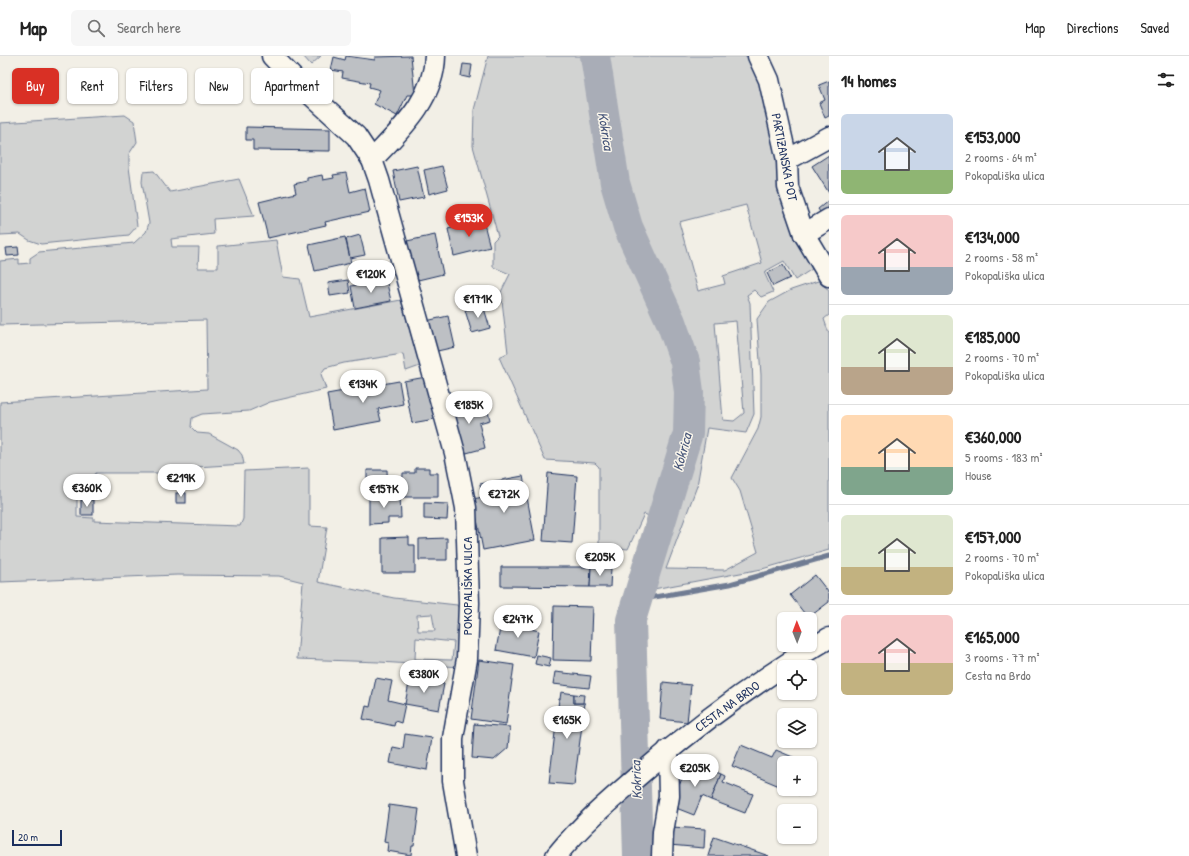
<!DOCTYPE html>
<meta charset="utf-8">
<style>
:root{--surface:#fff;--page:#f6f6f6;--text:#222;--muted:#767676;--line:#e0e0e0;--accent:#d93025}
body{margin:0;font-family:"Patrick Hand",sans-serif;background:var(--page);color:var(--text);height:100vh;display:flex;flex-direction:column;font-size:15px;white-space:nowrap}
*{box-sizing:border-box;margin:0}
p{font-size:13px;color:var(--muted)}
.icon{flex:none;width:22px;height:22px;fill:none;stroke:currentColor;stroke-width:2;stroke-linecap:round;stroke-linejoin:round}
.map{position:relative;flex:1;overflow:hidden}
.details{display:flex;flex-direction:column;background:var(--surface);width:360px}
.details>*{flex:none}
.hud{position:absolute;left:12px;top:12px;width:380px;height:36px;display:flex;gap:8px}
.needle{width:26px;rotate:359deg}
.fabs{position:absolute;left:777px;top:556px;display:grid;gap:8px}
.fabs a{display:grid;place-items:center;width:40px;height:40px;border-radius:6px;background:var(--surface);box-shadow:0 1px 3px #0004;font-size:20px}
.scale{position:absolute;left:12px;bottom:10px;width:50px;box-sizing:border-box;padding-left:4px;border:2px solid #1b2f5e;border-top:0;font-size:11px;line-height:14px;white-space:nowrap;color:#1b2f5e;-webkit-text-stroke:3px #fbf7ec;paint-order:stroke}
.price{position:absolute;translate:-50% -34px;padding:0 9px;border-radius:14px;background:#fff;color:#222;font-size:13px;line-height:26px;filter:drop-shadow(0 1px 2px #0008)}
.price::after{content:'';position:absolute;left:50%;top:24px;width:12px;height:9px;margin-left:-6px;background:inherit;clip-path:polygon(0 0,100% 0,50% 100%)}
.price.current{background:var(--accent);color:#fff}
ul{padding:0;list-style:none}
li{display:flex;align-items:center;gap:12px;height:100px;padding:0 12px}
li+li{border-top:1px solid var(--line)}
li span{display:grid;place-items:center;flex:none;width:112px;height:80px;border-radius:6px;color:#555}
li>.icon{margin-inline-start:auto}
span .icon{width:48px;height:48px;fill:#fffc;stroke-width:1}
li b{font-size:17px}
h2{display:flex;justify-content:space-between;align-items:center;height:48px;padding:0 12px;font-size:17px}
.pill{padding:0 14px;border-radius:6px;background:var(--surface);box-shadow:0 1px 3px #0004;font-size:14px;line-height:36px}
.pill.current{background:var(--accent);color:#fff}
header{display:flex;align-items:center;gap:24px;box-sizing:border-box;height:56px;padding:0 20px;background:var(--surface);border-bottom:1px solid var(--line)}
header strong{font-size:19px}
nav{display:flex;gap:22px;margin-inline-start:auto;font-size:14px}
.search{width:280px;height:36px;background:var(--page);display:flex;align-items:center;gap:10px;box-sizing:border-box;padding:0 14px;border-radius:6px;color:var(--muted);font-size:15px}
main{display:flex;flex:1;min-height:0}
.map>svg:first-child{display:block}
.green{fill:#d2d3d2;stroke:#768198;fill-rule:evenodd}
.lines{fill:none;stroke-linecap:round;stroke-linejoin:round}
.stream{stroke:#707b93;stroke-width:5}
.river{stroke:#a9adb7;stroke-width:30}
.building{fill:#bdc0c4;stroke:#1b2f5e}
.minor-casing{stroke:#1b2f5e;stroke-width:23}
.minor{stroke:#fbf7ec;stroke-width:20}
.labels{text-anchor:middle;stroke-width:3;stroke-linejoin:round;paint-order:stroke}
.street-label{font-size:13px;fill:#1b2f5e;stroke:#fbf7ec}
.water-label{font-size:14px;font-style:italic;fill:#465579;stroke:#fbf7ec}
</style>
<header>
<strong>Map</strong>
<div class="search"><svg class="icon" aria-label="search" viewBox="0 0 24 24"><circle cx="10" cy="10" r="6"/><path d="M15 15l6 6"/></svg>Search here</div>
<nav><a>Map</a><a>Directions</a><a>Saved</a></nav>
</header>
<main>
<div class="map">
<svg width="829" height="800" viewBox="0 0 829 800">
<rect width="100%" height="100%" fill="#f2efe6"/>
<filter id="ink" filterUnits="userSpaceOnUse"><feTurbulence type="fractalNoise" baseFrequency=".025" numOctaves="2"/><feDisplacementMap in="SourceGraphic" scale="8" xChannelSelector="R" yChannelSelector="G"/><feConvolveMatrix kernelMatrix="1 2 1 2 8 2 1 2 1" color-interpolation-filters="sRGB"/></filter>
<g filter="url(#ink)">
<!-- green -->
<g class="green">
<path d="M303 0H321L311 9Z"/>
<path d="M488 0H590L600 59 606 128 623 179 663 260 678 312 683 342 680 377 672 415 649 460 644 458 628 493 599 490V411L595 407 545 404 499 301 508 297 501 236 510 218 493 211V185L498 180 473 90 474 54Z"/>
<path d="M601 0H752L770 44 786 159 812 213 795 224 784 205 764 216 773 236 761 241 754 234 747 239 750 247 754 358 746 377 707 372 697 430 666 513 725 514 758 496 740 435 732 422 758 373 761 361V319L757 263 769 246 791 234 818 225 829 234V259L824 263 829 278V494L762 513 648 534 652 511 683 426 690 396 693 377 695 323 684 278 674 252 631 158 626 137 623 108 612 71ZM746 149 762 207 723 220 725 228 698 235 679 166ZM736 265 744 357 734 365 723 364 715 267Z"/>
<path d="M125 59 134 65 137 86 129 98V111L137 170 129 179 41 188 29 184 20 178 0 179V67Z"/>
<path d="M154 115 170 136 239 123 254 160 213 163 214 178 171 183 172 191H199L198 212H218V190L276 184 283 221 300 223 309 261 401 244 420 310 406 315 403 298 344 307 325 312 321 318 326 333 270 346 249 355 202 358 192 362 191 371 197 377 209 378 238 394 242 399 244 408 180 412 179 417H96L93 421 94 441H77V461L94 462V465L240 470 243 463 244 415 309 412V470L327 471 318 526 394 542 457 549 463 560 461 611 379 606 297 603 303 526 279 520 177 519 0 526V346L207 333 206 264 0 269V205L19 203V208L30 207V202L39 196 134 187 146 176 149 167 142 126 143 116ZM432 558 435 575H418L417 559ZM416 582 454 586 452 604 415 603Z"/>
</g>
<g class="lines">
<!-- stream -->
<path class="stream" d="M637 544 730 528 829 500"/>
<!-- river -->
<path class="river" d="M595 0 615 127 628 171 671 266 685 306 689 336 688 377 631 564 638 800"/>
</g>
<!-- building -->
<g class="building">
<path d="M346 0 375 4V1L411 0 415 39H407L397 60 374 48 380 34 369 31 370 27 342 22 343 16 331 14 334 1 345 4Z"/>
<path d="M463 8 472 9 470 22 461 20Z"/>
<path d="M829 25V60L825 62 819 47 825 44 819 29Z"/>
<path d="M246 71 330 73V95L253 94V84H246Z"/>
<path d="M829 99V137L812 110Z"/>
<path d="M417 110 424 141 399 146 393 115Z"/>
<path d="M442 110 448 133 429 138 424 114Z"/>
<path d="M346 117 350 136 365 132 370 156 325 166 326 169 268 182 259 146 296 137 294 128 307 125V122L322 119 323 124 334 122 333 119Z"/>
<path d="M829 144V158L824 162 818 153Z"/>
<path d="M483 164 490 191 454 200 448 173Z"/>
<path d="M360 179 365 199 350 202 346 183Z"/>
<path d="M435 179 443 218 418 224 417 219 415 220 407 185Z"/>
<path d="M345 181 351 207 315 215 309 189Z"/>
<path d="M18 191 19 199 7 200 6 192Z"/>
<path d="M783 209 790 222 773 230 767 217Z"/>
<path d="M386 223 391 245 355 252 351 230Z"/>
<path d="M348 224 350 237 330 240 328 227Z"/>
<path d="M483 249 490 272 472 277 465 254Z"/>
<path d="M448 260 455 291 433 296 426 265Z"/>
<path d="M426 321 435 363 412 367 404 325Z"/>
<path d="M399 325 403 348 378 353 381 365 333 374 327 338Z"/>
<path d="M485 343 490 364 479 367 485 392 459 399 447 352Z"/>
<path d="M415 412H429V417H438V441H402L403 417H415Z"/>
<path d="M367 414H387L388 441H367Z"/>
<path d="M548 417 577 420 572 487 543 485Z"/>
<path d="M523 420 535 484 483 494 473 443 483 441 480 428Z"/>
<rect x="176" y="437" width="10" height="10"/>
<path d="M400 440 401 462H388V467L369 468V441Z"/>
<rect x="81" y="444" width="12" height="15"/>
<path d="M424 447 448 448 447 464 424 463Z"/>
<path d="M409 481V489H415V517H382V482Z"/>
<path d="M447 482V504H419V483Z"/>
<path d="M501 511H591L590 531 501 530Z"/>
<path d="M591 511 611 512 610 531H590Z"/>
<path d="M815 519 829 537V546L808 562 790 539Z"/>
<path d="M554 550 593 551 591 605 553 604Z"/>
<path d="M516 565 527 567V572L539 575 534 601 496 594 501 567 515 569Z"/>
<path d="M537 599 551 602 549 611 535 608Z"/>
<path d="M479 604 514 609 506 668 471 663Z"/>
<path d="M555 616 591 620 589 632 553 628Z"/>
<path d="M376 622 392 625 388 644 405 648 401 667 395 665 394 670 363 663 366 650 370 651Z"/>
<path d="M410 622 444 628 439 654 405 648Z"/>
<path d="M663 626 691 629 687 666 660 663Z"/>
<path d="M561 636 574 638V647H585L574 729 549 727 559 643H560Z"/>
<path d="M574 638 584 639 583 647H574Z"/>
<path d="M474 668 510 671 508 692 494 704 472 702Z"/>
<path d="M405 678 432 682 427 714 390 707 393 691 403 693Z"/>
<path d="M741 689 772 702 776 694 807 707H784V732L732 710Z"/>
<path d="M689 705 721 718 711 744 702 740 694 759 671 750Z"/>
<path d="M721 718 725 720 723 726 753 738 745 757 711 744Z"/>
<path d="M786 733H802L799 739Z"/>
<path d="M389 749 419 753 414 790H412L411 799 387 795 388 787 384 786Z"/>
<path d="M671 771 705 773 704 792 669 789Z"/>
<path d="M714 781 769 800H708Z"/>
</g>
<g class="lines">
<defs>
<g id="minor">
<path d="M272 0 298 27 356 80 372 104 379 124 455 397 466 452 469 547 467 603 453 682V725L466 800"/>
<path d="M758 0 769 24 787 104 788 131 804 178 829 220"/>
<path d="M372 104C400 74 434 44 435 0"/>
<path d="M787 104 829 81"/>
<path d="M804 178 829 163"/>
<path d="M556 800C580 770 608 746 637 721 697 669 760 622 829 582"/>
<path d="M662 800 663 776 669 740 668 694"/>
</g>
</defs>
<!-- minor casing -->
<use href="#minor" class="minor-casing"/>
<!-- minor -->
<use href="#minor" class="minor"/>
</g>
</g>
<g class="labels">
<!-- street labels -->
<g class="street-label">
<text transform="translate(785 101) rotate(79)" y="5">PARTIZANSKA POT</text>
<text transform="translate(467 530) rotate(-90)" y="5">POKOPALIŠKA ULICA</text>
<text transform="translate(727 650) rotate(-36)" y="5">CESTA NA BRDO</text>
</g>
<!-- water labels -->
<g class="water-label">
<text transform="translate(606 75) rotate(81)" y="5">Kokrica</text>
<text transform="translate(682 396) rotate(-75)" y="5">Kokrica</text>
<text transform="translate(636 724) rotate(-92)" y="5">Kokrica</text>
</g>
</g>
</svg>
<div class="fabs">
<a><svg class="needle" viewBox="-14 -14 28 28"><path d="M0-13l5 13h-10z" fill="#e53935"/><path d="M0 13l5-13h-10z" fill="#767676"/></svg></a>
<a><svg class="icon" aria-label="locate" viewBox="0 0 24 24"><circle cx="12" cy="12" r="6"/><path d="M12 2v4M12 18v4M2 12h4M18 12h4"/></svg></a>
<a><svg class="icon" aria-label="layers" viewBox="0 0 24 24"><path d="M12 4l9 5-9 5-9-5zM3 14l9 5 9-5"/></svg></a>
<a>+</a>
<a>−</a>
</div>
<div class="scale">20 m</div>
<b class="price current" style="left:469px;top:182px">€153K</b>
<b class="price" style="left:371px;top:238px">€120K</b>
<b class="price" style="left:478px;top:263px">€171K</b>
<b class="price" style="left:363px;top:348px">€134K</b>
<b class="price" style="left:469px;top:369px">€185K</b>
<b class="price" style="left:181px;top:442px">€219K</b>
<b class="price" style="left:87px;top:452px">€360K</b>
<b class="price" style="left:384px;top:453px">€157K</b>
<b class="price" style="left:504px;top:458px">€272K</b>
<b class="price" style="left:600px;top:521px">€205K</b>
<b class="price" style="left:518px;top:583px">€247K</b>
<b class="price" style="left:424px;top:638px">€380K</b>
<b class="price" style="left:567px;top:684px">€165K</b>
<b class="price" style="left:695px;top:732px">€205K</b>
<div class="hud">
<a class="pill current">Buy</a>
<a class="pill">Rent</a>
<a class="pill">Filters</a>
<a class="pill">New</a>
<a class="pill">Apartment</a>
</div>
</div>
<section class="details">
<h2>14 homes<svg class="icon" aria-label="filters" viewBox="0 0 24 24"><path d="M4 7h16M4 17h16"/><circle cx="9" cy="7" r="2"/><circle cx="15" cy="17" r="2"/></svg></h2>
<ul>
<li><span style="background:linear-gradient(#c9d6e8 70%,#8fb573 0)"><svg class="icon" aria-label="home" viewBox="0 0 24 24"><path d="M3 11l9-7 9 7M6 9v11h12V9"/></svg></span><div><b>€153,000</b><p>2 rooms · 64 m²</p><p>Pokopališka ulica</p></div></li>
<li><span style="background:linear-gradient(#f6c9c9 65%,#9aa5b1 0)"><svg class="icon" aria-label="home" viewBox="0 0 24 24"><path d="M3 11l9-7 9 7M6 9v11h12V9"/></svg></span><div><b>€134,000</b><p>2 rooms · 58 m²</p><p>Pokopališka ulica</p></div></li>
<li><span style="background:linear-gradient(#dfe7d0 65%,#b9a48a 0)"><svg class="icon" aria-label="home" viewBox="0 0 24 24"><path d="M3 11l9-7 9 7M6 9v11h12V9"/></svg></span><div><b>€185,000</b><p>2 rooms · 70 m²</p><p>Pokopališka ulica</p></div></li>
<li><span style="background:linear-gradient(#ffd9b3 65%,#7fa58c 0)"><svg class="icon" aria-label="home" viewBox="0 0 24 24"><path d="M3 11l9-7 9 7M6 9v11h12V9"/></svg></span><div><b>€360,000</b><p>5 rooms · 183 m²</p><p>House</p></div></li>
<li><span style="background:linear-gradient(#dfe7d0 65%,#c2b280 0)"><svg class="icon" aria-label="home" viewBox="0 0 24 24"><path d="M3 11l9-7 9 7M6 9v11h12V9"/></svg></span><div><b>€157,000</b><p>2 rooms · 70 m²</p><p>Pokopališka ulica</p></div></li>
<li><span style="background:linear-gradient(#f6c9c9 60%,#c2b280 0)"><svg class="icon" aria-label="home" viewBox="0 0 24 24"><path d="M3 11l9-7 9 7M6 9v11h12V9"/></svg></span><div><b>€165,000</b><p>3 rooms · 77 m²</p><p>Cesta na Brdo</p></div></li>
</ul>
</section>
</main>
